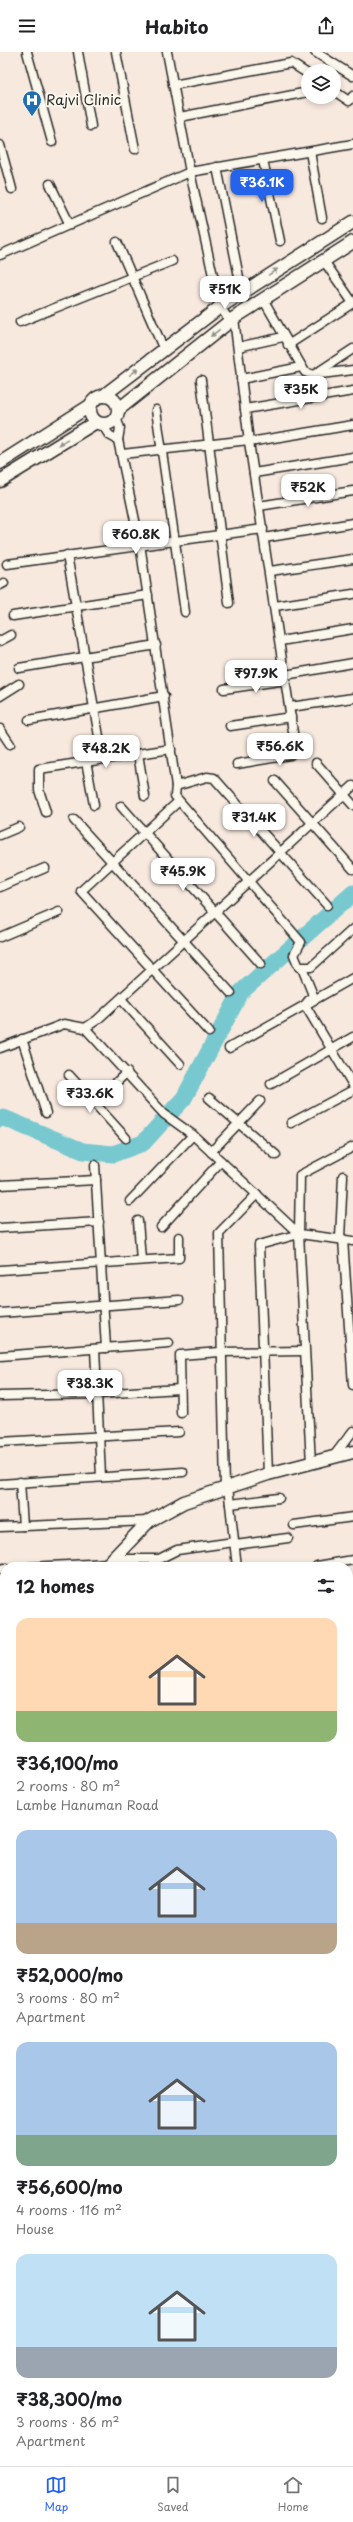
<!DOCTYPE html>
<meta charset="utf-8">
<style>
:root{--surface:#fff;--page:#f6f6f6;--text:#202124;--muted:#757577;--line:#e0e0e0;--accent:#2563eb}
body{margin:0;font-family:"Playpen Sans",sans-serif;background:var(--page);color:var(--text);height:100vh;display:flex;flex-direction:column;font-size:15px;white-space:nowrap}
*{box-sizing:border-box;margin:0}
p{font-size:13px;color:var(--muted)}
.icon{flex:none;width:22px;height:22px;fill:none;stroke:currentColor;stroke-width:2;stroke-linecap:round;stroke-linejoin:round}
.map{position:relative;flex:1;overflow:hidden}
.panel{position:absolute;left:0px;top:1510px;width:353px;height:904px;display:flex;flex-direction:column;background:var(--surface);border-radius:16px 16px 0 0;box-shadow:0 2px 6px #0003}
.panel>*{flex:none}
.fabs{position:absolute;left:301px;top:12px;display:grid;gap:8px}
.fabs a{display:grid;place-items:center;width:40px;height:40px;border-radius:50%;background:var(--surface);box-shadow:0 2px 6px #0003;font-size:20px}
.price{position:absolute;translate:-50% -34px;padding:0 9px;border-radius:8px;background:#fff;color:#222;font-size:13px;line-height:26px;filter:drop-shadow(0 1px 2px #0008)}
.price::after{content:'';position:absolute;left:50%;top:24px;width:12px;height:9px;margin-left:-6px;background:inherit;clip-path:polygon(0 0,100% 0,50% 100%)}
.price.on{background:var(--accent);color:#fff}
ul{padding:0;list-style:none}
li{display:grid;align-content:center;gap:8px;height:212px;padding:0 16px}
li span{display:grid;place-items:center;height:124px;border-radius:12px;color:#555}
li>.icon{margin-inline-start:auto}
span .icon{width:72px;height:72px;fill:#fffc;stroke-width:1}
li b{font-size:17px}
h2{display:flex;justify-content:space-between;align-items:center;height:48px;padding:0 16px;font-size:17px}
header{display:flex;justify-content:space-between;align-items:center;height:52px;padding:0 16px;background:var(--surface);font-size:18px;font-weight:700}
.menu{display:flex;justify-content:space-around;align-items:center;height:56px;border-top:1px solid var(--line);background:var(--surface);font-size:11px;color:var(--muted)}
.menu a{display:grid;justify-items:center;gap:2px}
.menu .on{color:var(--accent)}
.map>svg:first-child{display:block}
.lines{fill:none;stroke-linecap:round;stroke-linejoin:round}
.river{stroke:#78c9cf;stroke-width:17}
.street-casing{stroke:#2b2b2b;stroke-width:11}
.secondary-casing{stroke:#2b2b2b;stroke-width:15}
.street{stroke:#fbf7ec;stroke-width:8}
.secondary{stroke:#fbf7ec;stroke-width:12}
.oneway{fill:#93918c}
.labels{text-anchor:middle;stroke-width:4;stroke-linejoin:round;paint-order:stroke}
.poi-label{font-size:14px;fill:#2b2b2b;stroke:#fbf7ec;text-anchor:start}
</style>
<header><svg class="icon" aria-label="menu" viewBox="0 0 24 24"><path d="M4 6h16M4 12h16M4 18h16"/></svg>Habito<svg class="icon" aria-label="share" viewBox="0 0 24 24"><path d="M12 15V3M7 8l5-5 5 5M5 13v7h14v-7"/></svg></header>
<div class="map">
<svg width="353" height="2414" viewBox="0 0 353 2414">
<rect width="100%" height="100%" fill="#f8e9df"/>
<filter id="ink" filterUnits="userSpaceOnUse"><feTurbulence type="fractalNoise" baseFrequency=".025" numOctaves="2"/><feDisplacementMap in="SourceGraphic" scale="8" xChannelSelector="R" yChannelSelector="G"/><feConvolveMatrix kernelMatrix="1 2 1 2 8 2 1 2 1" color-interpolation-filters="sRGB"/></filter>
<g filter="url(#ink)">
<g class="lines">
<!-- river -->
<path class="river" d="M0 1067 4 1066 83 1099 113 1102 143 1091 184 1046 241 940 353 841"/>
<defs>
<g id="street">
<path d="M27 0 52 90"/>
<path d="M78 0 91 74"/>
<path d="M116 0 135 97"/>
<path d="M167 0 190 120 220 255 230 269"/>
<path d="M315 0 353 24"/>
<path d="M173 33 291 11 308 22"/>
<path d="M334 39 349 49 353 44"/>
<path d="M180 65 308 40"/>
<path d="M0 93 12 137"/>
<path d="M310 100 322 166"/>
<path d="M263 108 280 189"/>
<path d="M217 115 239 225"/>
<path d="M50 132 70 173"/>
<path d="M117 190 164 298"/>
<path d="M0 203 190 120 353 92"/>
<path d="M324 209 353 251"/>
<path d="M263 247 305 320 313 323 353 318"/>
<path d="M234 266 249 390 294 687 293 700 290 703 237 712"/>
<path d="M20 270 172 209"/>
<path d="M288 293 353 251"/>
<path d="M238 295 283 285"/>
<path d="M315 322 353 297"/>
<path d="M241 327 301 315"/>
<path d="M201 328 229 551"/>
<path d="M245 357 353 339"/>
<path d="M156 358 185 560"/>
<path d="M102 372 109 383 118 388 120 376 116 366"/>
<path d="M118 388 140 492 176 734 175 744 301 890 294 903 299 915H311L353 877"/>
<path d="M249 390 353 373"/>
<path d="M122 402 249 388"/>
<path d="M254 421 353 405"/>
<path d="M259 454 353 439"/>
<path d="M264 486 353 471"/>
<path d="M67 503 103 707"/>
<path d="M7 512 263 477"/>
<path d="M270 519 353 507"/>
<path d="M0 533 4 531"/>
<path d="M275 554 353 542"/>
<path d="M13 564 148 543"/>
<path d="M0 589 11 583"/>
<path d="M280 589 353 577"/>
<path d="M19 616 156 593"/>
<path d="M285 623 353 611"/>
<path d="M224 637 286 628"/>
<path d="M0 644 19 632"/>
<path d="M290 655 353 646"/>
<path d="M29 668 164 644"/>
<path d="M230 674 291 665"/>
<path d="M0 677 10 692"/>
<path d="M138 702 145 744"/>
<path d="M86 709 94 753"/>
<path d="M316 711 353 753"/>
<path d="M275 729 353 817"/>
<path d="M176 734 207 725 214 726 327 853"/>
<path d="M179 749 81 839 209 980"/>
<path d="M121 754 261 912"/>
<path d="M46 760 39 738V717L171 697"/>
<path d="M74 768 231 941"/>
<path d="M0 783 19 775"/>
<path d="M0 835 45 816"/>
<path d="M0 885 59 860"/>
<path d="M302 916 313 943 305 953 353 1033"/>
<path d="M121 947 180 1012"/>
<path d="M85 976 164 1062 193 1083 299 1182 353 1189"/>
<path d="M22 987 46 1061"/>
<path d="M0 996 64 972 85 976 97 968 353 734"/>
<path d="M229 996 353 926"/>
<path d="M69 1023 126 1086"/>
<path d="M271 1032 353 985"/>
<path d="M209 1046 276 1103"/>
<path d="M94 1052 127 1020"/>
<path d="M291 1071 353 1038"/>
<path d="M211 1100 260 1049"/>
<path d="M95 1113 106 1296"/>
<path d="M0 1133 96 1128"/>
<path d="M130 1149 193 1083"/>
<path d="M138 1169 141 1208"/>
<path d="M161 1175 221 1109"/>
<path d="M0 1176 99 1170"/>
<path d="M340 1186 343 1124"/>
<path d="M343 1187 353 1333"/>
<path d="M0 1218 179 1206V1185"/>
<path d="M0 1261 179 1248"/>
<path d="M95 1297 101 1425"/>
<path d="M0 1304 169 1291"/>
<path d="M0 1344 97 1342 180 1337"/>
<path d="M181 1361 180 1303 220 1300 304 1299"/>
<path d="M0 1390 179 1380"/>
<path d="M333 1405 353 1379"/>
<path d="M311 1412 299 1182 300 1123 353 1095"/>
<path d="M268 1422 259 1193 299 1182"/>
<path d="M20 1430 23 1474"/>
<path d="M0 1432 183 1420"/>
<path d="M228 1435 237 1515"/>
<path d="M225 1436 219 1181 257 1142"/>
<path d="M230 1452 279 1446"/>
<path d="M294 1473 353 1465"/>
<path d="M0 1475 149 1469"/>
<path d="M235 1493 288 1486"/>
<path d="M113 1507H159L177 1498 234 1490"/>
<path d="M317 1514 353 1508"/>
<path d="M29 1515 109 1511"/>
<path d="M0 1517 5 1516"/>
<path d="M348 1550H353"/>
<path d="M0 1559H5"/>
<path d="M348 1594 353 1593"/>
<path d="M0 1599 5 1598"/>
<path d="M0 1678H5"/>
<path d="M348 1682 353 1708"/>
<path d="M348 1718 353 1717"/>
<path d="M0 1719 5 1718"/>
<path d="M0 1748 5 1747"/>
<path d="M348 1759H353"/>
<path d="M0 1786H5"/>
<path d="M348 1793 353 1791"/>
<path d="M0 1825 5 1824"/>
<path d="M348 1833H353"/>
<path d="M0 1861 5 1860"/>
<path d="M0 1895 5 1894"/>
<path d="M0 1996 5 2025"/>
<path d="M0 2092 5 2091"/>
<path d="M348 2228 353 2265"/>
<path d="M348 2341 353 2335"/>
<path d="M0 2381H5"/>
<path d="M15 2414 16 2409"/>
<path d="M54 2414 55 2409"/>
<path d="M93 2414V2409"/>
<path d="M299 2414 300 2409"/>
</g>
<g id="secondary">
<circle cx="104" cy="358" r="14"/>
<path d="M103 344 220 255 353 170"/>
<path d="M119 357 234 266 353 190"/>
<path d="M0 411 91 353"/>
<path d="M0 429 96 370"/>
<path d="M105 1515 149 1469 184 1450 268 1422 353 1400"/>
<path d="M0 1623 5 1618"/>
<path d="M348 2097 353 2096"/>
<path d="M348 2191H353"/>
<path d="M0 2220H5"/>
<path d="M0 2235H5"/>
<path d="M346 2414 353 2404"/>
</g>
</defs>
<!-- street casing -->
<use href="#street" class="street-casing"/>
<!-- secondary casing -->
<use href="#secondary" class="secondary-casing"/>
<!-- street -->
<use href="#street" class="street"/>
<!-- secondary -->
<use href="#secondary" class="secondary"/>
</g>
<!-- one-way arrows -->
<defs><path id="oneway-solid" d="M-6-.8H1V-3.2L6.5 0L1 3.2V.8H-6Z"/></defs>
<g class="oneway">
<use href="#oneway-solid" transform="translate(273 220) rotate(-35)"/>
<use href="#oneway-solid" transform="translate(215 281) rotate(142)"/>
<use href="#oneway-solid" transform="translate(134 320) rotate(-37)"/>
<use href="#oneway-solid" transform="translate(63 390) rotate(148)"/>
</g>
</g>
<!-- icons -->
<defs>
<symbol id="hospital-pin" viewBox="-11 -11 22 30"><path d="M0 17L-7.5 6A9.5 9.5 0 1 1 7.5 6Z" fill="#1f6fb2" stroke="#fbf7ec"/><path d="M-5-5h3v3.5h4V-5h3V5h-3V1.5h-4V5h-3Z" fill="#fff"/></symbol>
</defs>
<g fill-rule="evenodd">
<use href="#hospital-pin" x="21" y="37" width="22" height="30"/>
</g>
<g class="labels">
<!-- poi labels -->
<g class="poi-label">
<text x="46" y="53">Rajvi Clinic</text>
</g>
</g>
</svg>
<div class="fabs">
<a><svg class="icon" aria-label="layers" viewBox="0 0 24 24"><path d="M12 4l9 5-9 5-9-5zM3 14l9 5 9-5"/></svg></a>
</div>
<b class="price on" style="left:262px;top:151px">₹36.1K</b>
<b class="price" style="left:225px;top:258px">₹51K</b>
<b class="price" style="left:301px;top:358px">₹35K</b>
<b class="price" style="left:308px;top:456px">₹52K</b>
<b class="price" style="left:136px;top:503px">₹60.8K</b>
<b class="price" style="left:256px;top:642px">₹97.9K</b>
<b class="price" style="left:280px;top:715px">₹56.6K</b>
<b class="price" style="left:106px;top:717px">₹48.2K</b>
<b class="price" style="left:254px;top:786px">₹31.4K</b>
<b class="price" style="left:183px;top:840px">₹45.9K</b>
<b class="price" style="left:90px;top:1062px">₹33.6K</b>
<b class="price" style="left:90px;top:1352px">₹38.3K</b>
<section class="panel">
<h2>12 homes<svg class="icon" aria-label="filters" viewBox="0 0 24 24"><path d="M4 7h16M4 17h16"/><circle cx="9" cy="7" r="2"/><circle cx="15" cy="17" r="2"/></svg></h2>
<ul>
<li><span style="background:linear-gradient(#ffd9b3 75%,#8fb573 0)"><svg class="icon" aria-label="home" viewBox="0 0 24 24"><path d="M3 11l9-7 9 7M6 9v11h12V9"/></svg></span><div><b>₹36,100/mo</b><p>2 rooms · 80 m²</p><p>Lambe Hanuman Road</p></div></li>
<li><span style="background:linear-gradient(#a9c7e8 75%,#b9a48a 0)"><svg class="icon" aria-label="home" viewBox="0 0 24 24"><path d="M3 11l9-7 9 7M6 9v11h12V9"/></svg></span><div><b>₹52,000/mo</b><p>3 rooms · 80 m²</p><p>Apartment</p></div></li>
<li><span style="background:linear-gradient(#a9c7e8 75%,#7fa58c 0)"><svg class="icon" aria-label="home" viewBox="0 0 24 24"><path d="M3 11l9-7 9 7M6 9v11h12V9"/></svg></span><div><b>₹56,600/mo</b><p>4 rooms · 116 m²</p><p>House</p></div></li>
<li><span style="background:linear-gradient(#bfe0f5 75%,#9aa5b1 0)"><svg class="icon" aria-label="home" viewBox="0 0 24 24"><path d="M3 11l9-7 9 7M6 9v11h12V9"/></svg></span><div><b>₹38,300/mo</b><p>3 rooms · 86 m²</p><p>Apartment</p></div></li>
</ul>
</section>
</div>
<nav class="menu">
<a class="on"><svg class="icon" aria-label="map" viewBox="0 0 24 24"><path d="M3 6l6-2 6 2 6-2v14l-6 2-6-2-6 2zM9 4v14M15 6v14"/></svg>Map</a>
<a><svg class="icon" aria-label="saved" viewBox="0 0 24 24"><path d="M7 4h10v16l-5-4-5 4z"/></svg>Saved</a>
<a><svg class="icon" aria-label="home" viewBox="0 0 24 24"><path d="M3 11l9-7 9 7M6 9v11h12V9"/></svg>Home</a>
</nav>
